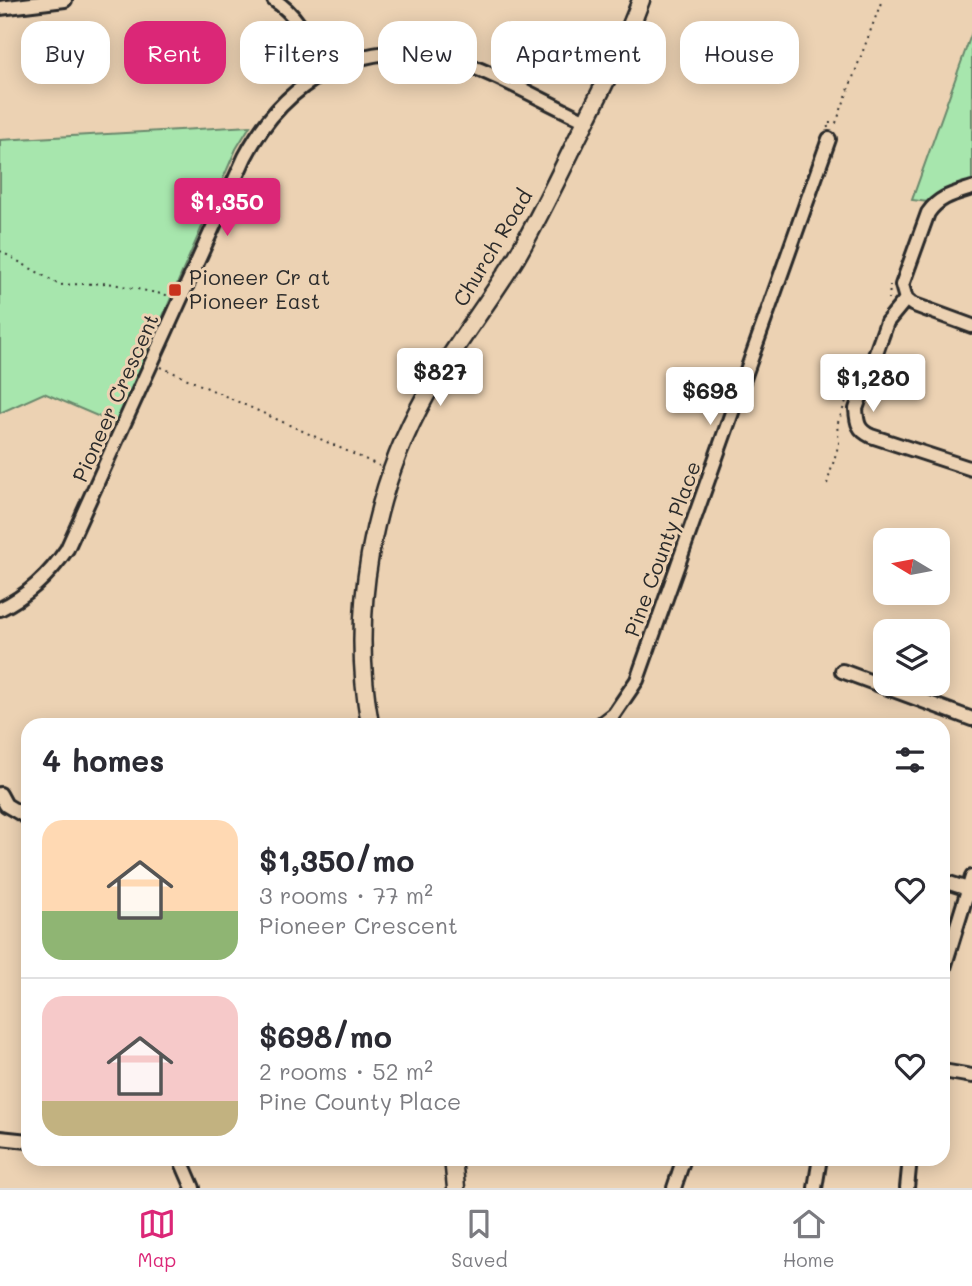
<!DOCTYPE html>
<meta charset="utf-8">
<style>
:root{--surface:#fff;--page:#f2f2f3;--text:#2b2b33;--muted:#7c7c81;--line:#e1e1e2;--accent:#db2777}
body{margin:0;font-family:Mali,sans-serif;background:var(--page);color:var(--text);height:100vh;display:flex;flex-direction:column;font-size:26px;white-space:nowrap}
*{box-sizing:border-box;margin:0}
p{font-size:23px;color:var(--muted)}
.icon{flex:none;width:38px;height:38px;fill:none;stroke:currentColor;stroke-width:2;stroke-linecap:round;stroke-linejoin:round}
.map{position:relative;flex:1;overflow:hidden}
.panel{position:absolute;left:21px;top:718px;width:929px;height:448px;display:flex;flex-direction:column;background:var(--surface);border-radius:21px;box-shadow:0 4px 18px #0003}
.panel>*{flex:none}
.guide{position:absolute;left:21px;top:21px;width:931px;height:63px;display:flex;gap:14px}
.needle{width:46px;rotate:280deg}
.tools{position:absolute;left:873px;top:528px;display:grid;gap:14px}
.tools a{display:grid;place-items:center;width:77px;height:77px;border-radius:14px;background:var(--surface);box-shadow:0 4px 18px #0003;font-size:35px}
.price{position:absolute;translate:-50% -60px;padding:0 16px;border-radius:7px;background:#fff;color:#222;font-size:23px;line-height:46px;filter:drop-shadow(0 2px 4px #0008)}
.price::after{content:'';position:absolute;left:50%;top:42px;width:21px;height:16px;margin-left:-10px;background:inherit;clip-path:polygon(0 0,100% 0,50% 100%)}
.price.current{background:var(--accent);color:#fff}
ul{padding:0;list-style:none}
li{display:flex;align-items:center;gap:21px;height:175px;padding:0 21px}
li+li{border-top:2px solid var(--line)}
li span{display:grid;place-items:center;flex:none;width:196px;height:140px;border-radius:21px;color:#555}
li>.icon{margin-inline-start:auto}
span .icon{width:84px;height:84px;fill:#fffc;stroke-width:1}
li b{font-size:30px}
h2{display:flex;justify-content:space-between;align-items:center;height:84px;padding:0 21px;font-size:30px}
.tag{padding:0 24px;border-radius:21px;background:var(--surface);box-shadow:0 4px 18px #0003;font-size:24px;line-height:63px}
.tag.current{background:var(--accent);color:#fff}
.tabs{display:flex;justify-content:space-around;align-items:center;height:98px;border-top:2px solid var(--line);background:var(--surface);font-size:19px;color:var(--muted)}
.tabs a{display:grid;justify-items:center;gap:4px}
.tabs .current{color:var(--accent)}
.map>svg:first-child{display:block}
.green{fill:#a7e6ad;stroke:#69886c;stroke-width:2}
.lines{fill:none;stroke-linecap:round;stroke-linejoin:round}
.minor-casing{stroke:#2b2b2b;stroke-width:18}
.major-casing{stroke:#2b2b2b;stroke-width:21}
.path{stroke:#2b2b2b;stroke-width:2;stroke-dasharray:2 5;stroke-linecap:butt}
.minor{stroke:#ecd2b3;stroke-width:12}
.major{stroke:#ecd2b3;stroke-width:16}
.poi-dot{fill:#c8321e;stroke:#ecd2b3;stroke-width:2.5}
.labels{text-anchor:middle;stroke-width:6;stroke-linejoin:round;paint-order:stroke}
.street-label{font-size:21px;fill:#2b2b2b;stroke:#ecd2b3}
.poi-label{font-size:21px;fill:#2b2b2b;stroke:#ecd2b3;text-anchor:start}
</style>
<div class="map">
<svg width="972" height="1188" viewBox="0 0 972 1188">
<rect width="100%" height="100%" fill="#ecd2b3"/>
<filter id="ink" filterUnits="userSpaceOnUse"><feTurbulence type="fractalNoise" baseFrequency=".0143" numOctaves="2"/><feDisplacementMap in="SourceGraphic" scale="14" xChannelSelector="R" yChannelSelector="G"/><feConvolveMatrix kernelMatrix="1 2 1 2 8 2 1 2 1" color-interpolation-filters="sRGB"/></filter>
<g filter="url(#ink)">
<!-- green -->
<g class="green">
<path d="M972 32V184L939 194 928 202 912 200Z"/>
<path d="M250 126 236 149 116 424 44 393 0 413V140Z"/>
</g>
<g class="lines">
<defs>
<g id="minor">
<path d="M274 0C300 16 311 46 326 72"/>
<path d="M0 8 65 0"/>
<path d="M972 188C953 194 939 197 928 213L902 285 906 299 912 304 972 326"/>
<path d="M906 299 887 322 856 409C857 423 858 430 871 436L972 469"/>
<path d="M0 609C29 595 50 574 67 549L245 157C285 80 362 35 449 59 493 71 544 102 586 121"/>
<path d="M842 671 972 719"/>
<path d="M601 724 614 714 637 680 829 139"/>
<path d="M0 794 6 805 28 818"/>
<path d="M943 881 968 889"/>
<path d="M943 971 972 877"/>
<path d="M943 1071 972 1076"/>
<path d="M0 1138 28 1141"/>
<path d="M180 1158 193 1188"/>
<path d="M674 1188 684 1158"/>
<path d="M815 1188 820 1158"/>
<path d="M907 1188 910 1158"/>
</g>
<g id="major">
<path d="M370 724C350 615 371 493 426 395 453 348 487 305 516 258 539 218 559 176 579 135 601 91 624 46 641 0"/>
<path d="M453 1158 456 1188"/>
</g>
</defs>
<!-- minor casing -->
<use href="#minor" class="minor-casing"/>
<!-- major casing -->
<use href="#major" class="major-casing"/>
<!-- path -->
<g class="path">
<path d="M828 128 827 123H836L882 0"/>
<path d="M0 251 60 285 108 283 171 296"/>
<path d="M889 300 890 285"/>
<path d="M161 367 380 466"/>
<path d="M827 484 839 443 837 425 851 388"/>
</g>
<!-- minor -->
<use href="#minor" class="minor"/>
<!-- major -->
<use href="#major" class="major"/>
</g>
</g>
<!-- markers -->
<rect class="poi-dot" x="168" y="283" width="14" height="14" rx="3.5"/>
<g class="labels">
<!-- street labels -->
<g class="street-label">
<text transform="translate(493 248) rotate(-59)" y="7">Church Road</text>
<text transform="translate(116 398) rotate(-66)" y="7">Pioneer Crescent</text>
<text transform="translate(663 549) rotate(-70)" y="7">Pine County Place</text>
</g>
<!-- poi labels -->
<g class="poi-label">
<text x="189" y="285">Pioneer Cr at<tspan x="189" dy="24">Pioneer East</tspan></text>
</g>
</g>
</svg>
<div class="tools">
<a><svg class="needle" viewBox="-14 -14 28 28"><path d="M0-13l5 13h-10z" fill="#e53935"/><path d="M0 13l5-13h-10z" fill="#7c7c81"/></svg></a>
<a><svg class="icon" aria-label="layers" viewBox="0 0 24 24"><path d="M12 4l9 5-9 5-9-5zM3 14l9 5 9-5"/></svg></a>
</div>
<b class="price current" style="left:227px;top:238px">$1,350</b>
<b class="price" style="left:440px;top:408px">$827</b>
<b class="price" style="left:873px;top:414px">$1,280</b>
<b class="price" style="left:710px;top:427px">$698</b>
<div class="guide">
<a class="tag">Buy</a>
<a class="tag current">Rent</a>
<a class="tag">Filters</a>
<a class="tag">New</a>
<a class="tag">Apartment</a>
<a class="tag">House</a>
</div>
<section class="panel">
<h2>4 homes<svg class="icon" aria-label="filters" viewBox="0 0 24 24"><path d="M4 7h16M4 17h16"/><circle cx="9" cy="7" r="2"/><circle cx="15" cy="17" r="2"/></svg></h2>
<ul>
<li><span style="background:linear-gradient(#ffd9b3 65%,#8fb573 0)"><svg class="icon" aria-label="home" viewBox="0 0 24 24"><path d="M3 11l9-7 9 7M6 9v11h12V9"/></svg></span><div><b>$1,350/mo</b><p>3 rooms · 77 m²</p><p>Pioneer Crescent</p></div><svg class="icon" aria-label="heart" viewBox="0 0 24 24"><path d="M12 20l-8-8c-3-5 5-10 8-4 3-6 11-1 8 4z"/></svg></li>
<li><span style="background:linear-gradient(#f6c9c9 75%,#c2b280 0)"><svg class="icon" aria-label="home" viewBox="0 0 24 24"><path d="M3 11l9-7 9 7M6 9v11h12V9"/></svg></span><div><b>$698/mo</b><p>2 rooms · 52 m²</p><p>Pine County Place</p></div><svg class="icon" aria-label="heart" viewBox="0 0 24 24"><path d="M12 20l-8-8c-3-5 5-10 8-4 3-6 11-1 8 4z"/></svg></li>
</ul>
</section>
</div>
<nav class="tabs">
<a class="current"><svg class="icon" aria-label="map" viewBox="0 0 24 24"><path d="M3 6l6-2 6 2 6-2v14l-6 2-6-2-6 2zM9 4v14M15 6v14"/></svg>Map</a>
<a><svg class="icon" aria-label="saved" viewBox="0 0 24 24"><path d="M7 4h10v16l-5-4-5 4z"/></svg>Saved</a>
<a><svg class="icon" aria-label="home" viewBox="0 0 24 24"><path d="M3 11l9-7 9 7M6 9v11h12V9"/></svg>Home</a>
</nav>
